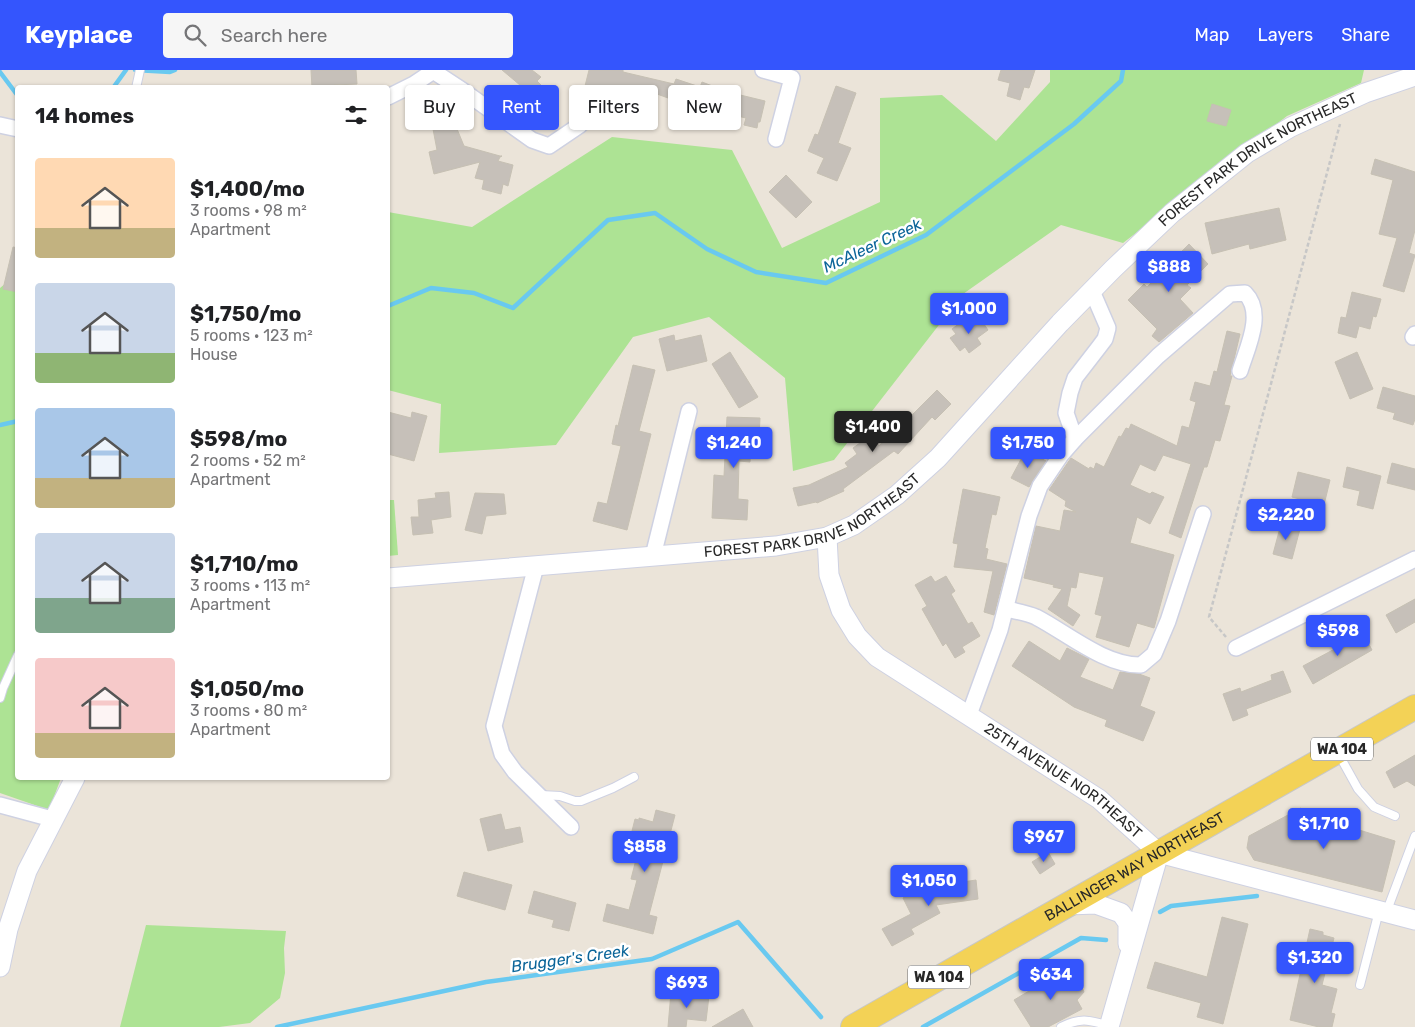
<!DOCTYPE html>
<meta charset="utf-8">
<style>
:root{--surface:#fff;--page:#f6f6f6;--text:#202124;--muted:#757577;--accent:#3455fd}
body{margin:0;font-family:Rubik,sans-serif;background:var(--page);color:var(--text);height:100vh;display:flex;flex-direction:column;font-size:19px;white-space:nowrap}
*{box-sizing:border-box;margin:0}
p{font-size:16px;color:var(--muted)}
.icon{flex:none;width:28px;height:28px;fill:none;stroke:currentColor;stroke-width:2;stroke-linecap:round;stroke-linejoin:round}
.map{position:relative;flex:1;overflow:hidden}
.side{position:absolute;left:15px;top:15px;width:375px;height:695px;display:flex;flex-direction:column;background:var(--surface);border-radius:5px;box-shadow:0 1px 4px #0004}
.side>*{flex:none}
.hud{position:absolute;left:405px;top:15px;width:475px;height:45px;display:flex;gap:10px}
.price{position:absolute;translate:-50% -42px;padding:0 11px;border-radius:5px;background:var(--accent);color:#fff;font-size:16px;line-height:32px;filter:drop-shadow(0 1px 2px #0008)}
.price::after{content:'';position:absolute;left:50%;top:30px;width:15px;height:11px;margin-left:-8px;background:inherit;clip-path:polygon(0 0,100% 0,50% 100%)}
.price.active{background:#222;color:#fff}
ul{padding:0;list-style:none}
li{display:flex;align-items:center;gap:15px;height:125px;padding:0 20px}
li span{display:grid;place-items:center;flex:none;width:140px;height:100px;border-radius:5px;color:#555}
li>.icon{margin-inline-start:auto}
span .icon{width:60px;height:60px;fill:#fffc;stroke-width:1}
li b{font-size:21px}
h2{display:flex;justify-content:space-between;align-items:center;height:60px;padding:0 20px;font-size:21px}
.pill{padding:0 18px;border-radius:5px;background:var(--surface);box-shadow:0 1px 4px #0004;font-size:18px;line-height:45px}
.pill.active{background:var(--accent);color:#fff}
header{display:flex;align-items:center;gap:30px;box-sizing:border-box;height:70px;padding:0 25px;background:var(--accent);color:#fff}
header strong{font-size:24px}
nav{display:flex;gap:28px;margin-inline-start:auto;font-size:18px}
.search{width:350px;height:45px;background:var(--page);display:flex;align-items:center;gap:12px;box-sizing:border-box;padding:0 18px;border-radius:5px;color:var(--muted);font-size:19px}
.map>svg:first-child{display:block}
.green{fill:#ade394}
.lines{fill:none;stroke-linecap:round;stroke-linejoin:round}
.stream{stroke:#69c9f0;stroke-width:4.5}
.building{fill:#c6c0b9;stroke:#c6c0b3}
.service-casing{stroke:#ced1e2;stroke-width:10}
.minor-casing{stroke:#ced1e2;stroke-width:18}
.tertiary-casing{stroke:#ced1e2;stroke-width:21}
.primary-casing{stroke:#c7c7c7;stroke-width:26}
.path{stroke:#c7c7c7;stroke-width:2.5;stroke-dasharray:4 2.5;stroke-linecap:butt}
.service{stroke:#fff;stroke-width:8}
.minor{stroke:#fff;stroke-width:15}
.tertiary{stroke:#fff;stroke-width:19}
.primary{stroke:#f3d256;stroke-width:24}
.labels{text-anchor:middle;stroke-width:5;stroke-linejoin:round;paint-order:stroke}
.shield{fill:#fff;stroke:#686868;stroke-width:1}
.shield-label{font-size:14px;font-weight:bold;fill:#282828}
.street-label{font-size:15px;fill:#282828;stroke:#fff}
.water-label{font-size:16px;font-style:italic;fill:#0b6599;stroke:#fff}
</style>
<header>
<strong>Keyplace</strong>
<div class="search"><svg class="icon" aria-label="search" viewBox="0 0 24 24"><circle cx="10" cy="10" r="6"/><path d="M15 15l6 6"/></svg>Search here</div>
<nav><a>Map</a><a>Layers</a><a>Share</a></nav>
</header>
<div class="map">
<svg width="1415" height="957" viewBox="0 0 1415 957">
<rect width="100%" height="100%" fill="#ebe4d9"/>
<!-- green -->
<g class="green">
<path d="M1050 0H1364L1361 13 1287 46 1123 173 1061 155 963 224 834 390 793 401 785 308 709 247 633 267 556 375 439 383 441 334 388 320V142L472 157 612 67 732 80 782 178 880 132V28L942 25 996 71 1050 12Z"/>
<path d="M17 204 18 708H61L49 740 0 723V218Z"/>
<path d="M388 430H394L398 485 388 486Z"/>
<path d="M146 855 286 861 284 878 285 903 280 928 250 953 219 957H120Z"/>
</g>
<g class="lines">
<!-- stream -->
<g class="stream">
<path d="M135 0 170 2 175 0"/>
<path d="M0 2 18 26"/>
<path d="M113 18 126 0"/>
<path d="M388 236 431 218 474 223 513 238 608 150 655 143 707 179 756 202 826 213 926 165 1074 54 1121 11 1123 0"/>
<path d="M0 355 18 351"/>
<path d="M1160 842 1171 836 1257 826"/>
<path d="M277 957 486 912 652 889 738 852 821 947"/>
<path d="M923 957 1081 868 1106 870"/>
</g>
</g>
<!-- building -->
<g class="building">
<path d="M311 0H356L357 14 334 15V18H312Z"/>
<path d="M502 0H532L541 7 537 11 542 16 533 26Z"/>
<path d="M589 0H623V2L674 14 676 9 700 17 702 12 728 22 765 31 760 52H758L757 58 744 55 746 48 711 40 710 43 657 24 655 33 622 25 621 30 601 25 598 40 580 36Z"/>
<path d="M1001 0H1035L1029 18 1024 17 1020 30 1007 26 1010 13 998 10Z"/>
<path d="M836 16 856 23 838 73 851 78 837 111 817 103 824 88 808 81 815 64 818 65Z"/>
<path d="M1212 34 1231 40 1226 56 1207 51Z"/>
<path d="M455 54 464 76 500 86H502L500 87 498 91 513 95 508 116 503 114 501 124 482 119 484 110 475 108 480 92 434 104 429 82 437 80 433 59Z"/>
<path d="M1375 89 1415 102V160L1409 183 1415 185 1404 222 1383 216 1397 168 1379 164 1393 110 1371 104Z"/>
<path d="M786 105 812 132 796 148 769 122Z"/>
<path d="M1279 138 1286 170 1250 179 1249 174 1212 184 1205 153Z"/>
<path d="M1189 174 1208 194 1187 215 1191 218 1180 229 1193 243 1159 272 1152 266 1157 259 1128 230 1144 214 1147 217Z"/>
<path d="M13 177 18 178V222L3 219Z"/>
<path d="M1352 222 1381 229 1376 247 1373 246 1370 259 1359 256 1356 268 1338 263 1341 247 1346 248Z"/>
<path d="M979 247 988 260 977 268 981 274 969 283 965 277 960 281 950 268 956 264 952 259 964 250 967 255Z"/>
<path d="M1227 261 1240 264 1230 306H1232L1224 335 1230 336 1220 371 1215 370 1207 397H1204L1181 468 1169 463 1191 394 1163 385 1155 401 1140 394 1130 415 1150 424 1152 422 1164 427 1150 454 1137 447 1130 473 1174 485 1154 558 1137 553 1129 577 1096 567 1102 546 1095 544 1104 507 1079 502 1076 518 1071 517 1067 536 1080 545 1073 556 1048 539 1062 519 1053 517 1054 515 1024 508 1036 456 1060 461 1064 440 1076 442 1065 436 1066 431 1049 420 1071 388 1089 399 1090 397 1094 399 1096 393 1104 397 1119 366 1121 367 1126 358 1129 359 1131 354 1177 376 1182 356 1189 358 1196 332 1190 330 1195 312 1210 316 1214 301 1217 302Z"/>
<path d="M674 265 675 271 701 265 707 291 667 301 659 269Z"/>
<path d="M730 282 758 327 739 338 712 294Z"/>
<path d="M1357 282 1373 319 1350 329 1335 292Z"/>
<path d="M633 295 655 300 639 361 651 364 627 460 593 451 598 432 607 434 621 376 612 374 616 355 618 356Z"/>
<path d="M1383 317 1415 326V349L1413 355 1393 349 1395 343 1377 338Z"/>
<path d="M937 320 951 334 935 350 932 347 898 384 894 381 843 419 844 421 817 433 816 432 798 436 793 418 809 415 848 397 845 393 857 384 853 378 871 365 879 376 899 354 896 351 904 342 910 347Z"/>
<path d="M388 342 411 348 412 342 427 346 414 391 388 384Z"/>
<path d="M727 347 760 348 759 367H751L750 392 739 391 738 429 748 430 747 450 712 448 714 405 724 406Z"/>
<path d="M1026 380 1046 391 1029 417 1011 408Z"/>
<path d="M1392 393 1415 399V420L1387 413Z"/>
<path d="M1347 397 1381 406 1373 439 1357 435 1360 421 1343 417Z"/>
<path d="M1298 402 1330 410 1324 435 1292 427Z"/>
<path d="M963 419 1000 427 996 445 992 444 985 478 988 479 986 489 1007 494 994 545 984 542 993 501 954 497 958 474 953 473Z"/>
<path d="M449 422 451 447 431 450 433 463 413 465 411 447H419L418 430 436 428 435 423Z"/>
<path d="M475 423 504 424 506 444 486 446 482 464 465 460Z"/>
<path d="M1281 454 1300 459 1292 489 1273 484Z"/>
<path d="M931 506 935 512 946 506 955 521 951 524 968 554 972 552 980 566 962 577 965 582 955 588 946 573 943 576 922 539 927 536 915 515Z"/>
<path d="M1415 529V552L1396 563 1386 545Z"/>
<path d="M1361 560 1372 580 1313 614 1303 596 1344 574 1341 568Z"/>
<path d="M1029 571 1060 591 1067 578 1089 589 1080 607 1113 620 1120 602 1139 604 1150 608 1140 636 1155 642 1143 671 1105 656 1107 650 1074 637 1012 596Z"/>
<path d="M1283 601 1291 622 1246 639 1248 645 1233 651 1223 624 1240 618 1241 622 1272 610 1271 605Z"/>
<path d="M1415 685V716L1407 711 1394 718 1386 702Z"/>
<path d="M1301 738 1307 744 1395 771 1382 822 1254 790 1247 778 1249 766Z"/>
<path d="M656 740 675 745 649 845 657 847 653 864 603 851 607 834 629 840 637 810 631 809 640 774 631 771 630 769 635 749 639 750V748L653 752Z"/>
<path d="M501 744 505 760 520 757 523 772 488 781 480 749Z"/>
<path d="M1048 782 1055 794 1040 804 1032 792Z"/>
<path d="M464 802 512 815 505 840 457 826Z"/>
<path d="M976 810 978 829 936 835 940 843 911 859 914 864 892 876 882 859 911 844 903 828 913 823 914 825 931 817Z"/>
<path d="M534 821 576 833 569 861 552 857 554 850 528 843Z"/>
<path d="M1222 847 1248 854 1223 954 1197 947 1201 933 1147 918 1155 892 1207 907Z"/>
<path d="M1310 859 1323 862V865L1334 868 1322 915 1337 919 1331 943 1335 944 1332 957H1319L1290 950Z"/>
<path d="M1061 902 1068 910 1077 906 1084 922 1077 930 1082 939 1048 957H1031L1014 930Z"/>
<path d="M671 922 709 926 706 951 687 949 686 957H668Z"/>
<path d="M743 939 753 957H712Z"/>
</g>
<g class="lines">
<defs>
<g id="service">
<path d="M136 18 140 0"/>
<path d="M0 628 3 618 18 585"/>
<path d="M1338 683 1358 719 1374 737 1395 746"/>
<path d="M541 725 560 726 575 731H581L613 718 634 707"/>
<path d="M1386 843 1415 766"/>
<path d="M1360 915 1379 841"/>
<path d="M1061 957C1081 947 1089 950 1110 956"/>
</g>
<g id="minor">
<path d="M763 0 792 8 776 69"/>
<path d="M433 1 462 20 532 70 549 76 580 55"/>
<path d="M388 27 414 14 435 0"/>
<path d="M0 55 18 59"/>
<path d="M1413 267 1415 264"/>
<path d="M1075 369 1066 343 1070 323 1075 308 1099 277 1105 269 1108 258 1092 221"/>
<path d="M653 486 689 341"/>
<path d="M536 496 494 656 502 684 515 702 571 757"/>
<path d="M1006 539C1015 541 1027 543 1036 547 1067 563 1105 596 1141 595L1154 584 1168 551 1203 444"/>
<path d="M1236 578 1415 489"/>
<path d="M969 645 1000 560 1029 446 1040 416 1061 385 1075 369 1158 286 1230 224 1245 223C1265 243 1247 278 1240 301"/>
<path d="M0 735 52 749"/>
</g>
<g id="tertiary">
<path id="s1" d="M827 467 829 505 841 540 857 566 877 587 1099 729 1159 783 1415 850"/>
<path id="s2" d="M388 508 776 476 827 467 854 455 897 425 938 388 1060 253 1113 199 1172 143 1247 83 1291 57 1365 23 1415 6"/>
<path d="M1068 835 1096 834 1121 843 1128 853V874"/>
<path d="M0 897 8 859 27 801 75 708"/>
<path d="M1109 957 1159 783"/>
</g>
<g id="primary">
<path id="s3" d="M853 957 1415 637"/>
</g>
</defs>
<!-- service casing -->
<use href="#service" class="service-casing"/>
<!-- minor casing -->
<use href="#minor" class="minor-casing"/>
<!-- tertiary casing -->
<use href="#tertiary" class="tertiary-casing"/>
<!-- primary casing -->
<use href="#primary" class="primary-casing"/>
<!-- path -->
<path class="path" d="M1226 567 1209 547 1340 54"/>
<!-- service -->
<use href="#service" class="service"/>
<!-- minor -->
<use href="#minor" class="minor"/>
<!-- tertiary -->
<use href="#tertiary" class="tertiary"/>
<!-- primary -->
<use href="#primary" class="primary"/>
</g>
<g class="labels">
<!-- shield labels -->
<g class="shield">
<rect x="1311" y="667.5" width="62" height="23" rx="4"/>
<rect x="908" y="895.5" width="62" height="23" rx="4"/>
</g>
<g class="shield-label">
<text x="1342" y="684">WA 104</text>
<text x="939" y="912">WA 104</text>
</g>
<!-- street labels -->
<g class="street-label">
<text dy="5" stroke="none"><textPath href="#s2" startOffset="1019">FOREST PARK DRIVE NORTHEAST</textPath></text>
<text dy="5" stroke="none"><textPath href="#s2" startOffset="434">FOREST PARK DRIVE NORTHEAST</textPath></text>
<text dy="5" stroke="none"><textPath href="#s1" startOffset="358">25TH AVENUE NORTHEAST</textPath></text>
<text dy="5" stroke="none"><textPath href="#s3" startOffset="324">BALLINGER WAY NORTHEAST</textPath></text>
</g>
<!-- water labels -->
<g class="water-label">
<text transform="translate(872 175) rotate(-25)" y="6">McAleer Creek</text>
<text transform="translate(570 888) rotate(-8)" y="6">Brugger's Creek</text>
</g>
</g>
</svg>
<b class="price" style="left:1169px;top:223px">$888</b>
<b class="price" style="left:969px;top:265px">$1,000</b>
<b class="price active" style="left:873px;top:383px">$1,400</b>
<b class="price" style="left:734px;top:399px">$1,240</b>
<b class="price" style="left:1028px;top:399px">$1,750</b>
<b class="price" style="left:1286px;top:471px">$2,220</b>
<b class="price" style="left:1338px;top:587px">$598</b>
<b class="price" style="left:1324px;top:780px">$1,710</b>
<b class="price" style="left:1044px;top:793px">$967</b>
<b class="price" style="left:645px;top:803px">$858</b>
<b class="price" style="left:929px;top:837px">$1,050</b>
<b class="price" style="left:1315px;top:914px">$1,320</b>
<b class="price" style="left:1051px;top:931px">$634</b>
<b class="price" style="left:687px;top:939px">$693</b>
<div class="hud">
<a class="pill">Buy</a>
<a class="pill active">Rent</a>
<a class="pill">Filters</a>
<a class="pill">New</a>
</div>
<section class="side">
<h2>14 homes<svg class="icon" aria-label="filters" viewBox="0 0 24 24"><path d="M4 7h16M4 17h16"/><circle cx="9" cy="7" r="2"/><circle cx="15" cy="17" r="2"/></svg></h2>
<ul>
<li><span style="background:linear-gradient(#ffd9b3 70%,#c2b280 0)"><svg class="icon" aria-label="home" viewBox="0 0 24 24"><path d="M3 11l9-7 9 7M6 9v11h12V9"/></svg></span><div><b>$1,400/mo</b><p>3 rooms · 98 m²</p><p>Apartment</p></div></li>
<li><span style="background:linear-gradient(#c9d6e8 70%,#8fb573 0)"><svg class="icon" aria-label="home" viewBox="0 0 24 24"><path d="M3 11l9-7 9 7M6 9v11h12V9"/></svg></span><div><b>$1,750/mo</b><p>5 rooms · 123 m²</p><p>House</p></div></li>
<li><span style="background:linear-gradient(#a9c7e8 70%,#c2b280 0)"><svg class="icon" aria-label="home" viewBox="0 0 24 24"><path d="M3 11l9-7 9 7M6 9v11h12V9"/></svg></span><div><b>$598/mo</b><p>2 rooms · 52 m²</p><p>Apartment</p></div></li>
<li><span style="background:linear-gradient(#c9d6e8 65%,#7fa58c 0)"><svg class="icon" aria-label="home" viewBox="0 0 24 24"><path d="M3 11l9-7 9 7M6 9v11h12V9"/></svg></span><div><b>$1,710/mo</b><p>3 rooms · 113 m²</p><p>Apartment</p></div></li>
<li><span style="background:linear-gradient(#f6c9c9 75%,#c2b280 0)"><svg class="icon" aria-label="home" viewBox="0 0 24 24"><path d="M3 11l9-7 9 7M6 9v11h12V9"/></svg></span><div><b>$1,050/mo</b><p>3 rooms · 80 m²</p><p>Apartment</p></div></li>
</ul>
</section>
</div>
